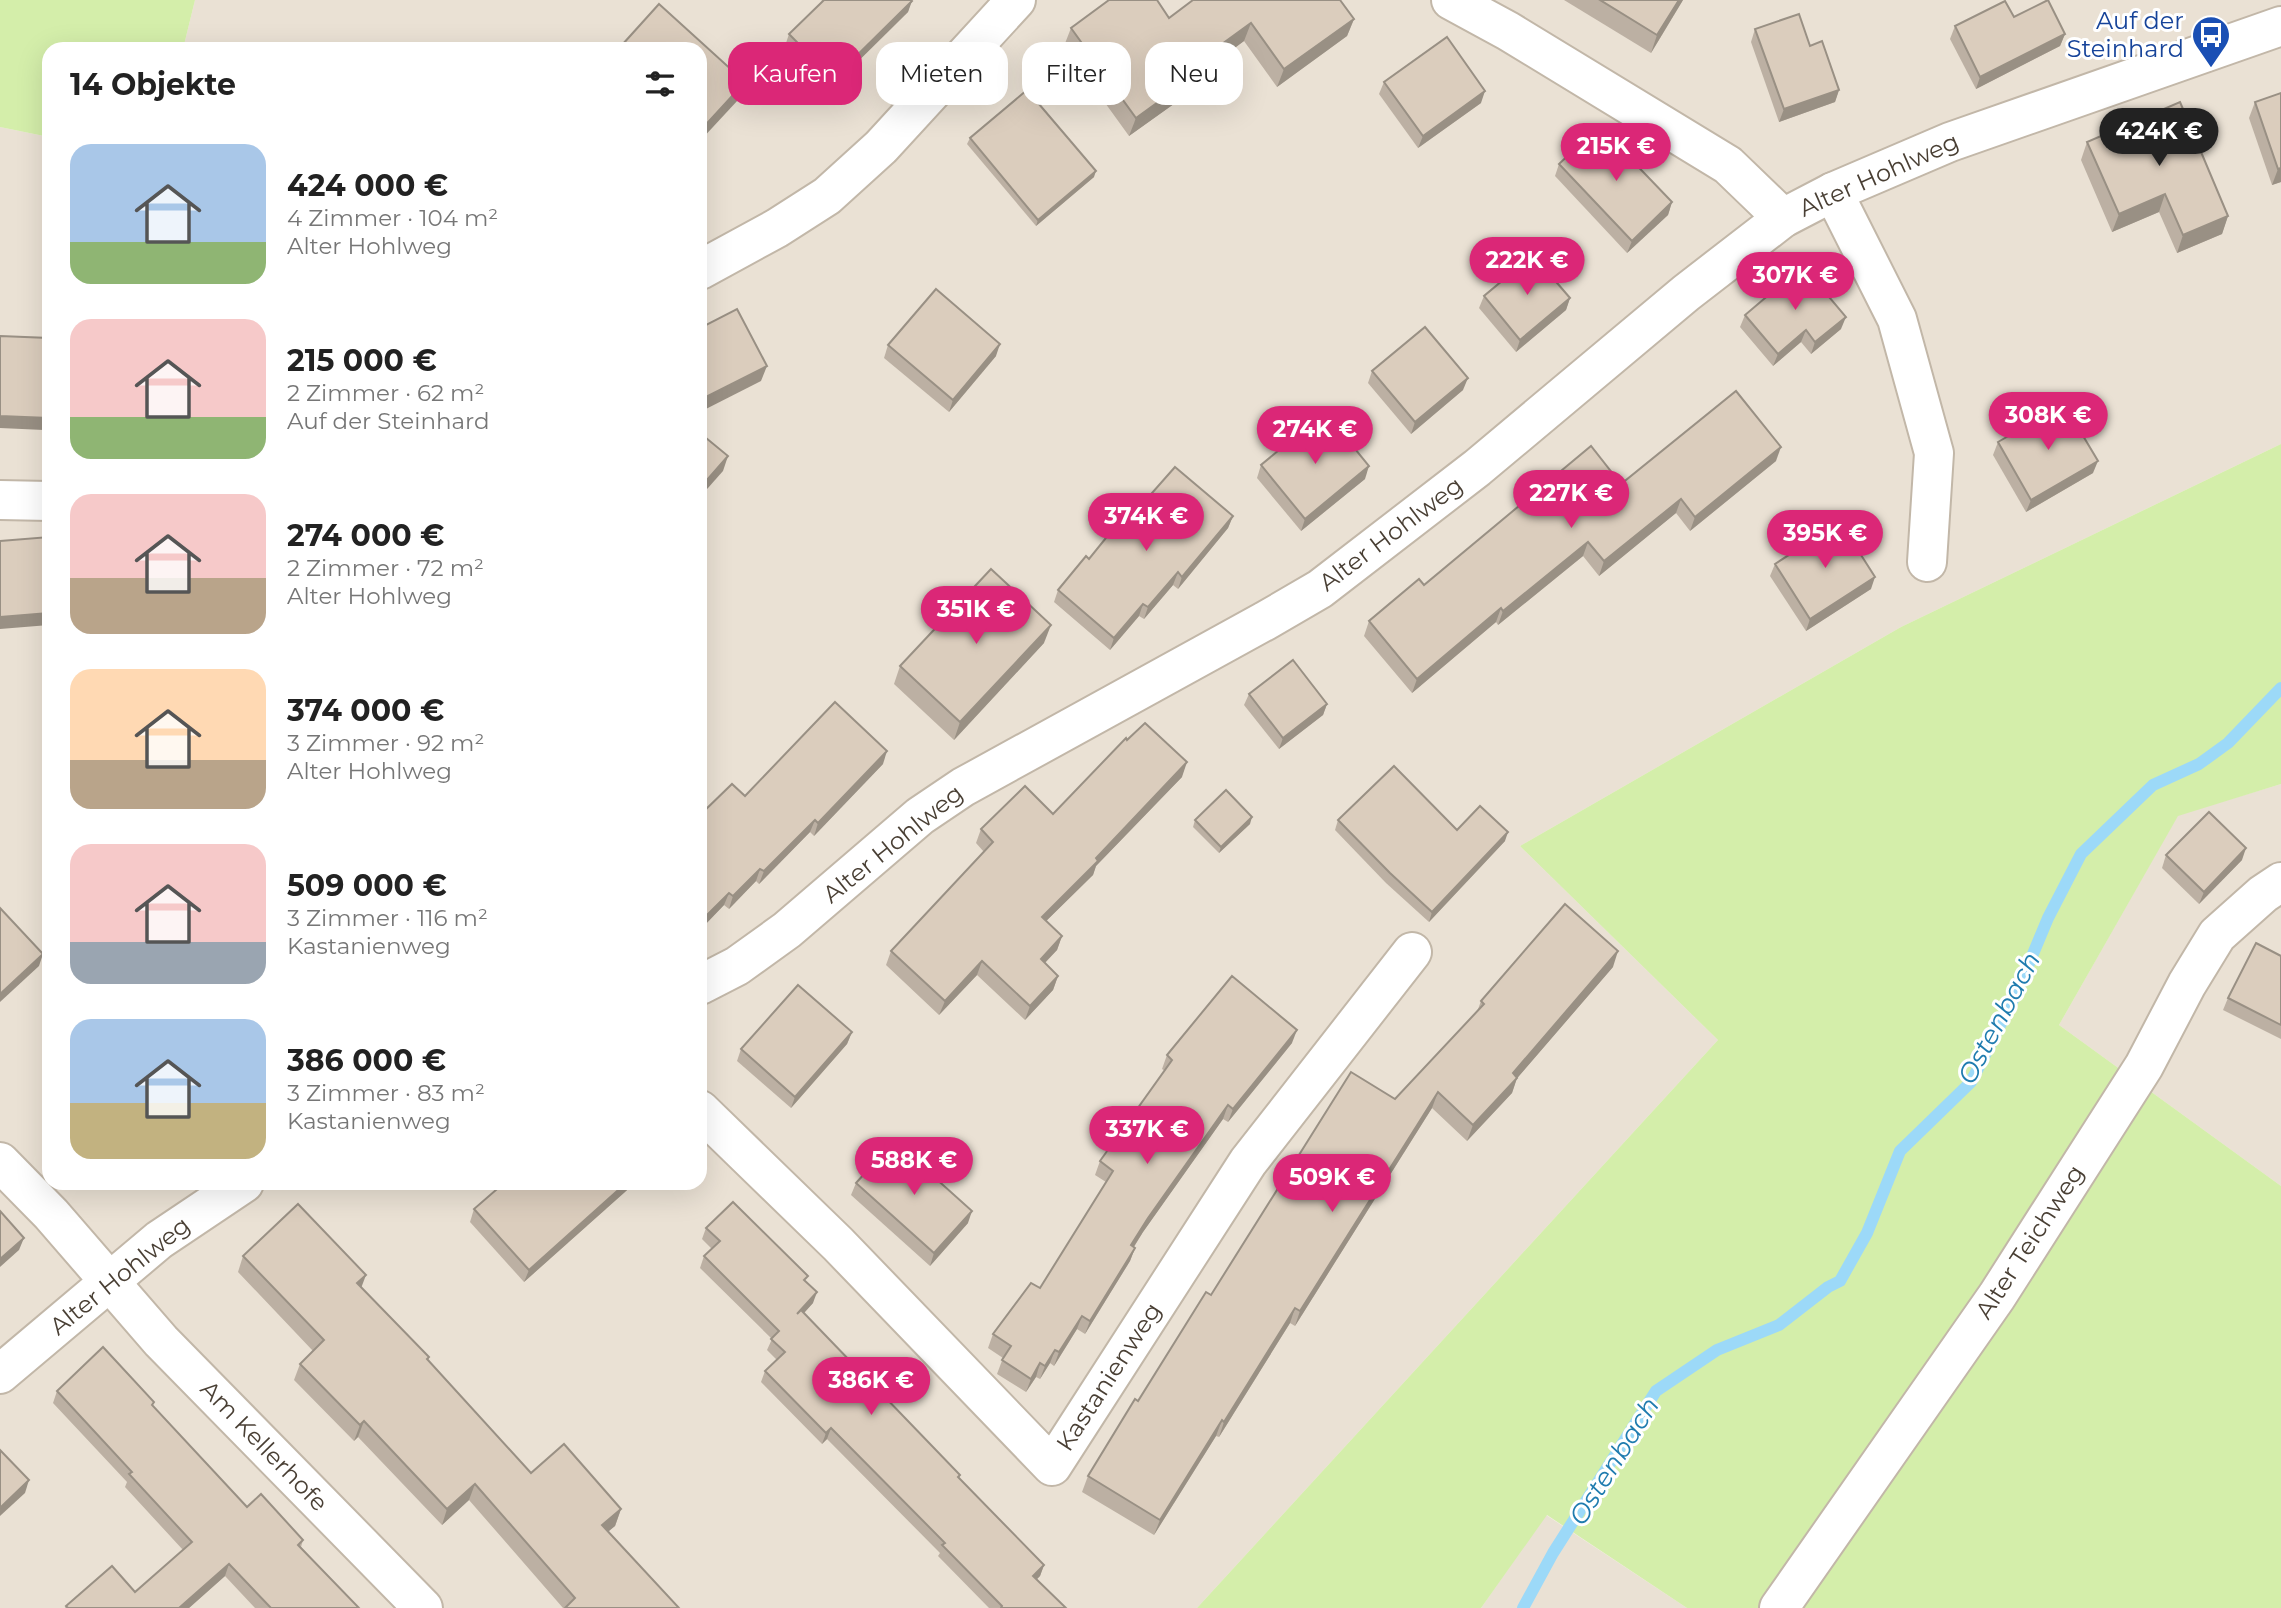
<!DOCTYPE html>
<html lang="de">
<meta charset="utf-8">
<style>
:root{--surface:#fff;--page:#f6f6f6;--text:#222;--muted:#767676;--accent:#db2777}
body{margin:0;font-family:Montserrat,sans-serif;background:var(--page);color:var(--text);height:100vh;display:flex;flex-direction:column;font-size:26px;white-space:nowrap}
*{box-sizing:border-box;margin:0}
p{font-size:23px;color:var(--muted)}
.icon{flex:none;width:38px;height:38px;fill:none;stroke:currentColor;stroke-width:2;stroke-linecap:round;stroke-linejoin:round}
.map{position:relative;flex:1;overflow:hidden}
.drawer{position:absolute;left:42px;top:42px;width:665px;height:1148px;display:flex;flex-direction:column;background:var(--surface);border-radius:21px;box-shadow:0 7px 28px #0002}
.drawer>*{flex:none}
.top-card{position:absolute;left:728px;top:42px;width:665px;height:63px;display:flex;gap:14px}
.price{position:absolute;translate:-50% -60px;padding:0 16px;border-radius:24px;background:var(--accent);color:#fff;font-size:23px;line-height:46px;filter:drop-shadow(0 2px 4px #0008)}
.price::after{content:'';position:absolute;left:50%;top:42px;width:21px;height:16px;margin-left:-10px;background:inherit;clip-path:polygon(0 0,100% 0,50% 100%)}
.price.on{background:#222;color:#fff}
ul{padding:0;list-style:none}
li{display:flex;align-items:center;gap:21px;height:175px;padding:0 28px}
li span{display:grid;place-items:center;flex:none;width:196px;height:140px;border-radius:21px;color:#555}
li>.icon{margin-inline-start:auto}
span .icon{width:84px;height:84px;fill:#fffc;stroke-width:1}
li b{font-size:30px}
h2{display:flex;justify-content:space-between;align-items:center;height:84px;padding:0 28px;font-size:30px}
.chip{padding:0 24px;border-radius:21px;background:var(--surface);box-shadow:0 7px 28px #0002;font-size:24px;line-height:63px}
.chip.on{background:var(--accent);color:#fff}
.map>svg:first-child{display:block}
.residential{fill:#eae1d4}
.green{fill:#d4eeaa}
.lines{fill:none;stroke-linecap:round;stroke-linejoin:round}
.stream{stroke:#9cd9f8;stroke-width:12}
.street-casing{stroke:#c2b7a8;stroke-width:42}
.street{stroke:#fff;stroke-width:38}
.wall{fill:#bcb0a3}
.shaded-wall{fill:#999084}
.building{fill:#dbcdbd;stroke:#999084;stroke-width:2}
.labels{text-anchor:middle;stroke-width:6;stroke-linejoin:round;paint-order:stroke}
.transit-label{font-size:24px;fill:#164399;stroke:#fff;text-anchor:end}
.street-label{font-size:24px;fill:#493f34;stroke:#fff}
.water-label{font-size:26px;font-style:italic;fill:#1f7caf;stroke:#fff}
</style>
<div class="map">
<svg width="2281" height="1608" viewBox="0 0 2281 1608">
<rect width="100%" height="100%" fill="#f5f0e6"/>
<!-- residential -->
<g class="residential">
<path d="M195 0H2281V444L1901 627 1520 846 1718 1040 1197 1608H0V127L49 137V1183H700V49H183Z"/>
<path d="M2281 784V1186L2059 1025 2178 815Z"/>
<path d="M1546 1515 1687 1608H1481Z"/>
</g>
<!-- green -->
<g class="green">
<path d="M0 0H195L183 49H49V137L0 127Z"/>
<path d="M2281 444V784L2178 816 2059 1025 2281 1186V1608H1687L1547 1515 1481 1608H1197L1718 1040 1520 846 1901 627Z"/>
</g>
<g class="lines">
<!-- stream -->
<path class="stream" d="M1523 1608 1553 1553 1656 1391 1717 1350 1779 1325 1828 1287 1840 1281 1867 1233 1900 1151 1971 1082 2017 992 2048 918 2081 854 2153 785 2199 764 2228 743 2281 688"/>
<defs>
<g id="street">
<path d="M1451 0 1508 31 1728 165 1783 218"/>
<path d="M1833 192 1897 319 1934 453 1927 562"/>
<path d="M700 270 777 228 827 196 881 147 1016 0"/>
<path d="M0 500 49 501"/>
<path d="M700 985 737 966 787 930 920 816 963 787 1265 621 1320 589 1477 468 1686 293 1783 218 1833 192 1950 142 2281 26"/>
<path d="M700 1110 838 1244 1052 1466 1248 1162 1412 952"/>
<path d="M0 1162 51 1214 161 1341 423 1608"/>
<path d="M0 1374 159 1240 244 1183"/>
<path d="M1779 1608 1997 1296 2144 1066 2187 984 2217 935 2263 894 2281 882"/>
</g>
</defs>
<!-- street casing -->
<use href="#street" class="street-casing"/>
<!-- street -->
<use href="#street" class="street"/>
</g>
<!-- wall -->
<g class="wall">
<path d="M821 0H911L908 12 829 90 785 46 789 34 823 1Z"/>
<path d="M1564 0H1683L1651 53Z"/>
<path d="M2014 17 2065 34 2060 46 1976 89 1950 39 1955 26Z"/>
<path d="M1169 18 1354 19 1347 36 1277 87 1244 41 1205 70 1199 86 1129 136 1064 46 1071 28Z"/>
<path d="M1755 29 1810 46 1839 90 1835 102 1779 122 1751 42Z"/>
<path d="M1384 82 1481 103 1418 148 1379 94Z"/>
<path d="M2281 93V182L2272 185 2249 118 2255 102Z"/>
<path d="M970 138 1094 177 1036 226 967 144Z"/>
<path d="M2087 142 2228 216 2222 234 2177 253 2159 212 2112 232 2081 160Z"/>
<path d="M1559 164 1672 202 1668 215 1627 253 1555 176Z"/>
<path d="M1484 296 1570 298 1566 310 1516 352 1479 308Z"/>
<path d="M1745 315 1841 329 1811 354 1801 342 1773 366 1740 327Z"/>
<path d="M49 338V437H44Z"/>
<path d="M888 345 996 356 949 412 884 358Z"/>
<path d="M1372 371 1463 390 1411 434 1368 383Z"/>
<path d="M1998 442 2093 473 2026 512 1993 455Z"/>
<path d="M1776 461 1690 531 1676 513 1599 576 1583 556 1498 625 1496 622 1412 693 1364 636 1369 621 1621 484Z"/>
<path d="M1261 465 1365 479 1301 531 1257 478Z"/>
<path d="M1233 516 1228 528 1178 589 1173 585 1144 619 1139 616 1110 650 1054 602 1058 590 1122 527Z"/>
<path d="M1775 564 1871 589 1806 631 1770 576Z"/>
<path d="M1044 643 954 740 894 684 900 666Z"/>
<path d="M1249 694 1327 704 1323 715 1279 749 1244 705Z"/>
<path d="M1127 740 1182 777 1096 866 1093 875 1046 921 1062 936 1057 950 1045 963 1058 976 1053 990 1025 1020 977 975 939 1015 886 965 891 951 984 852 976 843 981 829 1053 814Z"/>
<path d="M883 764 814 836 810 832 759 884 756 881 729 909 724 905 700 930V815L745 796Z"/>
<path d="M1195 820 1250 824 1219 853 1193 827Z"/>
<path d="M1338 820 1457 830 1505 841 1429 922 1386 883 1335 830Z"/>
<path d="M2166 855 2242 860 2199 904 2162 868Z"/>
<path d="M2281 956V1039L2223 1010 2228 998Z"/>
<path d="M1613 967 1517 1078 1512 1093 1467 1141 1432 1108 1295 1326 1290 1323 1219 1437 1216 1436 1154 1535 1082 1492 1088 1476 1211 1295 1477 1012 1481 1001Z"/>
<path d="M852 1032 847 1044 791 1108 737 1061 741 1049Z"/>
<path d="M1292 1043 1228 1122 1223 1119 1143 1232 1134 1247 1135 1248 1130 1261 1085 1334 1077 1329 1054 1366 1050 1363 1040 1379 1036 1377 1026 1392 997 1374 1003 1358 988 1348 993 1334 1040 1288 1106 1182 1095 1175 1100 1161 1165 1071 1162 1069 1167 1055Z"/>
<path d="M504 1183H635L524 1282 470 1222 474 1209Z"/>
<path d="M856 1183 968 1223 930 1266 851 1195Z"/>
<path d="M706 1228 806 1282 813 1303 804 1313 960 1475 959 1478 1044 1565 1040 1576 1037 1579 1066 1608H989L938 1556 940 1553 827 1439 822 1444 761 1382 765 1371 777 1360 767 1350 772 1339 700 1268 704 1256 712 1249 702 1239Z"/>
<path d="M243 1256 361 1288 429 1357 428 1361 531 1473 621 1509 615 1526 608 1531 679 1608H563L469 1500 442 1525 358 1437 354 1441 294 1380 300 1364 313 1351 238 1272Z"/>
<path d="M57 1391 153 1406 247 1507 303 1540 301 1547 359 1608H255L225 1576 189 1608H65L66 1606 135 1592 183 1550 125 1487 127 1482 53 1403Z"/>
</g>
<!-- shaded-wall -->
<g class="shaded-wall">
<path d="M1679 0H1683L1651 53 1657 35Z"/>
<path d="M912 1 908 12 829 90 833 79Z"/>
<path d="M1354 19 1347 36 1277 87 1284 69Z"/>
<path d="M1251 23 1244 41 1205 70 1199 86 1129 136 1136 118 1200 60Z"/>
<path d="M2065 34 2060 46 1976 89 1980 77Z"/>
<path d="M745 82 738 100 700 141V131Z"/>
<path d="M1839 90 1835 102 1779 122 1784 109Z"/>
<path d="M1485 91 1481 103 1418 148 1423 136Z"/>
<path d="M2281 168V182L2272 185 2278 169Z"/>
<path d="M1096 171 1094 177 1036 226 1038 220Z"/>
<path d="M2165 194 2159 212 2112 232 2119 214Z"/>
<path d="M1672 202 1668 215 1627 253 1632 241Z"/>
<path d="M2228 216 2222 234 2177 253 2183 235Z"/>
<path d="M1570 298 1566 310 1516 352 1520 340Z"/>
<path d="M1846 317 1841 329 1811 354 1815 342Z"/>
<path d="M1806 330 1801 342 1773 366 1778 354Z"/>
<path d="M1000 344 996 356 949 412 953 400Z"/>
<path d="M767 366 761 381 700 412V400Z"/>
<path d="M1468 378 1463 390 1411 434 1415 422Z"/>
<path d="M0 416 48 418 44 430 0 428Z"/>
<path d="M48 424H49V437H44Z"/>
<path d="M1781 447 1776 461 1690 531 1695 517Z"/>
<path d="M728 456 723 471 700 497V488Z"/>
<path d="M2098 461 2093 473 2026 512 2031 500Z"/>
<path d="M1369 466 1365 479 1301 531 1305 519Z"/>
<path d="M1681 499 1676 513 1599 576 1604 561Z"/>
<path d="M1233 516 1228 528 1178 589 1182 577Z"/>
<path d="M1588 542 1583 556 1498 625 1503 611Z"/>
<path d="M1178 572 1173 585 1144 619 1148 607Z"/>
<path d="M1875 577 1871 589 1806 631 1810 619Z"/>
<path d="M1143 604 1139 616 1110 650 1114 638Z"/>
<path d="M1501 608 1496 622 1412 693 1417 679Z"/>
<path d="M49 613V625L0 629V617Z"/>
<path d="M1051 625 1044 643 954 740 960 722Z"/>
<path d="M1327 704 1323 715 1279 749 1283 738Z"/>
<path d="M887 751 883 764 814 836 818 823Z"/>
<path d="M1187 762 1182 777 1096 866 1093 875 1036 931 1042 917 1096 858Z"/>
<path d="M1252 817 1250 824 1219 853 1221 847Z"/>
<path d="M815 820 810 832 759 884 764 871Z"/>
<path d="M1508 832 1505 841 1429 922 1432 912Z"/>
<path d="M2246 848 2242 860 2199 904 2204 892Z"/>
<path d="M760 869 756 881 729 909 733 896Z"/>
<path d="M729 893 724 905 700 930V922Z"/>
<path d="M1062 936 1057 950 1035 973 1041 959Z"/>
<path d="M1618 951 1613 967 1513 1083 1517 1078 1512 1093 1467 1141 1473 1125 1513 1073Z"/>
<path d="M43 954 39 966 0 1002V994Z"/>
<path d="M982 961 977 975 939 1015 945 1001Z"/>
<path d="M1058 976 1053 990 1025 1020 1030 1006Z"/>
<path d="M1297 1030 1292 1043 1228 1122 1233 1109Z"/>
<path d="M852 1032 847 1044 791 1108 795 1097Z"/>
<path d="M1438 1092 1432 1108 1295 1326 1300 1311Z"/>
<path d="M1228 1105 1223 1119 1143 1232 1126 1259 1131 1245 1148 1218Z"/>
<path d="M626 1183H635L524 1282 529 1270Z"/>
<path d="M972 1211 968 1223 930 1266 934 1253Z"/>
<path d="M24 1238 19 1250 0 1267V1259Z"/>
<path d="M1135 1248 1130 1261 1085 1334 1090 1321Z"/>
<path d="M366 1275 360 1291 357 1283Z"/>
<path d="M817 1292 813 1303 793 1325 797 1314Z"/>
<path d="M1295 1308 1290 1323 1219 1437 1224 1422Z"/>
<path d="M1082 1316 1077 1329 1054 1366 1059 1352Z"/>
<path d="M1055 1350 1050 1363 1040 1379 1045 1366Z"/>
<path d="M1040 1363 1036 1377 1026 1392 1031 1379Z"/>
<path d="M1222 1420 1216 1436 1154 1535 1160 1520Z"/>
<path d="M364 1421 358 1437 354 1441 360 1425Z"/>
<path d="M831 1428 827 1439 822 1444 826 1433Z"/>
<path d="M29 1480 25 1493 0 1516V1508Z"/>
<path d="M475 1484 469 1500 442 1525 447 1509Z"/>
<path d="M621 1509 615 1526 596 1542 602 1525Z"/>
<path d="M229 1564 225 1576 189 1608H179Z"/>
<path d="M1044 1565 1040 1576 1029 1587 1033 1576Z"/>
</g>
<!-- building -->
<g class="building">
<path d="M824 0H911L912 1 833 79 789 34Z"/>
<path d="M1109 0H1157L1169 18 1193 0H1340L1354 19 1284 69 1251 23 1200 60 1205 68 1136 118 1071 28Z"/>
<path d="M1600 0H1679L1657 35Z"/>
<path d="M2048 0 2065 34 1980 77 1955 26 2005 1 2014 17Z"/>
<path d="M659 4 745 82 700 131V49H627L622 45Z"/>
<path d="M1799 14 1810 46 1822 41 1839 90 1784 109 1755 29Z"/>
<path d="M1447 37 1485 91 1423 136 1384 82Z"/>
<path d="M1027 90 1096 171 1038 220 970 138Z"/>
<path d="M2281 93V168L2278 169 2255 102Z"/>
<path d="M2180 102 2228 216 2183 235 2165 194 2119 214 2087 142Z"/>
<path d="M1599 126 1672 202 1632 241 1559 164Z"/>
<path d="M1533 255 1570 298 1520 340 1484 296Z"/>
<path d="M1803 266 1846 317 1815 342 1806 330 1778 354 1745 315Z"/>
<path d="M936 289 1000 344 953 400 888 345Z"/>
<path d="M737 309 767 366 700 400V328Z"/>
<path d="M1425 327 1468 378 1415 422 1372 371Z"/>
<path d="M0 336 49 338V424H48V418L0 416Z"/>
<path d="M1736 391 1781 447 1695 517 1681 499 1604 561 1588 542 1503 611 1501 608 1417 679 1369 621 1419 579 1424 585 1591 446 1621 484Z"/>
<path d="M2064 404 2098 461 2031 500 1998 442Z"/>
<path d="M1325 412 1369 466 1305 519 1261 465Z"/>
<path d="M700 433 728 456 700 488Z"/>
<path d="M1175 467 1233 516 1182 577 1178 572 1148 607 1143 604 1114 638 1058 590 1086 556 1089 559 1118 523 1122 527Z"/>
<path d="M1840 522 1875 577 1810 619 1775 564Z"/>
<path d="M49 537V613L0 617V541Z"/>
<path d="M991 569 1051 625 960 722 900 666Z"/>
<path d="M1293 660 1327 704 1283 738 1249 694Z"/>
<path d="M835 702 887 751 818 823 815 820 764 871 760 869 733 896 729 893 700 922V815L732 784 745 796Z"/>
<path d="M1145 723 1187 762 1096 858 1098 861 1042 917 1062 936 1041 959 1058 976 1030 1006 982 961 945 1001 891 951 993 842 981 829 1025 786 1053 814 1126 738 1127 740Z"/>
<path d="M1394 766 1457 830 1480 806 1508 832 1432 912 1390 873 1338 820Z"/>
<path d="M1226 790 1252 817 1221 847 1195 820Z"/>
<path d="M2209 812 2246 848 2204 892 2166 855Z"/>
<path d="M1565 904 1618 951 1513 1073 1517 1078 1473 1125 1438 1092 1300 1311 1295 1308 1224 1422 1222 1420 1160 1520 1088 1476 1135 1399 1138 1401 1206 1292 1211 1295 1351 1072 1395 1099 1484 1004 1481 1001Z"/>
<path d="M0 908 43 954 0 994Z"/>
<path d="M2256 943 2281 956V1025L2228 998Z"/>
<path d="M1232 976 1297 1030 1233 1109 1228 1105 1148 1218 1131 1245 1135 1248 1090 1321 1082 1316 1059 1352 1055 1350 1045 1366 1040 1363 1031 1379 1002 1360 1011 1346 993 1334 1031 1283 1040 1288 1113 1171 1100 1161 1172 1060 1167 1055Z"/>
<path d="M798 985 852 1032 795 1097 741 1049Z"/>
<path d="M894 1141 972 1211 934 1253 856 1183Z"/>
<path d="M504 1183H626L529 1270 474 1209Z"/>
<path d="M733 1202 808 1276 804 1280 817 1292 797 1314 801 1310 960 1475 958 1477 1044 1565 1033 1576 1066 1608H1001L1002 1606 942 1545 945 1543 831 1428 826 1433 765 1371 785 1352 771 1339 779 1331 704 1256 720 1241 706 1228Z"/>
<path d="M298 1204 366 1275 357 1283 429 1357 427 1359 531 1473 564 1444 621 1509 602 1525 679 1608H565L575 1598 475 1484 447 1509 364 1421 360 1425 300 1364 324 1340 243 1256Z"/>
<path d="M0 1211 24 1238 0 1259Z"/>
<path d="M103 1347 154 1402 152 1405 247 1507 261 1494 303 1540 298 1545 359 1608H271L229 1564 179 1608H68L66 1606 112 1566 135 1592 192 1542 129 1474 132 1472 57 1391Z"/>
<path d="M0 1450 29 1480 0 1508Z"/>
</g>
<!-- icons -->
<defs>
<symbol id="bus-pin" viewBox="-11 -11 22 30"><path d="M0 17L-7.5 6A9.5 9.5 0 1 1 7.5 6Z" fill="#1a4fb4" stroke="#fff"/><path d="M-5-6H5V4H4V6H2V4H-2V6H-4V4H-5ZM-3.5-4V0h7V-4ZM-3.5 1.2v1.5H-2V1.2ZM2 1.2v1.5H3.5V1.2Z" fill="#fff"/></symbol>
</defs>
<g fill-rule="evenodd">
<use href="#bus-pin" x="2189" y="13" width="44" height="60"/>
</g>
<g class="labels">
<!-- transit labels -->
<g class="transit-label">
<text x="2184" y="29">Auf der<tspan x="2184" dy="28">Steinhard</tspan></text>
</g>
<!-- street labels -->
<g class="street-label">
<text transform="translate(1879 175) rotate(-24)" y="8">Alter Hohlweg</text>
<text transform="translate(1391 534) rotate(-37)" y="8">Alter Hohlweg</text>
<text transform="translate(893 844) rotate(-39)" y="8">Alter Hohlweg</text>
<text transform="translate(2030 1242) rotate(-57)" y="8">Alter Teichweg</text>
<text transform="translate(120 1276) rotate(-39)" y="8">Alter Hohlweg</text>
<text transform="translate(1109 1377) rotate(-57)" y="8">Kastanienweg</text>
<text transform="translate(264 1446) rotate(46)" y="8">Am Kellerhofe</text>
</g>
<!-- water labels -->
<g class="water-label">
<text transform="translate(1999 1018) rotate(-62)" y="9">Ostenbach</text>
<text transform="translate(1614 1461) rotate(-58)" y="9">Ostenbach</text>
</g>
</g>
</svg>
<b class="price on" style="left:2159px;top:168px">424K €</b>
<b class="price" style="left:1616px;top:183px">215K €</b>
<b class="price" style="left:1527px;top:297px">222K €</b>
<b class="price" style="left:1795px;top:312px">307K €</b>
<b class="price" style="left:2048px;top:452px">308K €</b>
<b class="price" style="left:1315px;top:466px">274K €</b>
<b class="price" style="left:1571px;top:530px">227K €</b>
<b class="price" style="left:1146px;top:553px">374K €</b>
<b class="price" style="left:1825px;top:570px">395K €</b>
<b class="price" style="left:976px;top:646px">351K €</b>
<b class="price" style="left:1147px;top:1166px">337K €</b>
<b class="price" style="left:914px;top:1197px">588K €</b>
<b class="price" style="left:1332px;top:1214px">509K €</b>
<b class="price" style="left:871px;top:1417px">386K €</b>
<div class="top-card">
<a class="chip on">Kaufen</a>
<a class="chip">Mieten</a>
<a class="chip">Filter</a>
<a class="chip">Neu</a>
</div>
<section class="drawer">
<h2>14 Objekte<svg class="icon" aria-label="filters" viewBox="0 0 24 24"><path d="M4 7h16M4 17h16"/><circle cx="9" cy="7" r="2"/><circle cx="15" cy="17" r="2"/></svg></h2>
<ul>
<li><span style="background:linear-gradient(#a9c7e8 70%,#8fb573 0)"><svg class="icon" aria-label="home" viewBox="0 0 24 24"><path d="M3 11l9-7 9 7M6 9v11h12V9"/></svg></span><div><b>424 000 €</b><p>4 Zimmer · 104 m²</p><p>Alter Hohlweg</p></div></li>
<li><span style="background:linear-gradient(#f6c9c9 70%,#8fb573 0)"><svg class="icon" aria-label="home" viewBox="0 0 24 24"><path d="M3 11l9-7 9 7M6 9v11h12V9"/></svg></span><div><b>215 000 €</b><p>2 Zimmer · 62 m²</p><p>Auf der Steinhard</p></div></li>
<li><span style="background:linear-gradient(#f6c9c9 60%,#b9a48a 0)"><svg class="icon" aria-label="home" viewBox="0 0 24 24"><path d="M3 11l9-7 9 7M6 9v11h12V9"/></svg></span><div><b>274 000 €</b><p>2 Zimmer · 72 m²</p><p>Alter Hohlweg</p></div></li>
<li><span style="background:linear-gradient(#ffd9b3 65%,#b9a48a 0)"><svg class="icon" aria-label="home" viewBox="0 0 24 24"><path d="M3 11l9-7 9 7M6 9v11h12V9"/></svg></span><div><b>374 000 €</b><p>3 Zimmer · 92 m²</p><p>Alter Hohlweg</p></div></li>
<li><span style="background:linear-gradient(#f6c9c9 70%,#9aa5b1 0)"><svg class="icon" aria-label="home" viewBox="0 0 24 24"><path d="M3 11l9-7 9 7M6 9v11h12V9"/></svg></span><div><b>509 000 €</b><p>3 Zimmer · 116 m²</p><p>Kastanienweg</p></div></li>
<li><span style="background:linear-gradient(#a9c7e8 60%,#c2b280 0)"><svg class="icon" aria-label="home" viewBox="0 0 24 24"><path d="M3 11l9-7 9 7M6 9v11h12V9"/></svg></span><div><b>386 000 €</b><p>3 Zimmer · 83 m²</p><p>Kastanienweg</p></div></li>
</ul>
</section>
</div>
